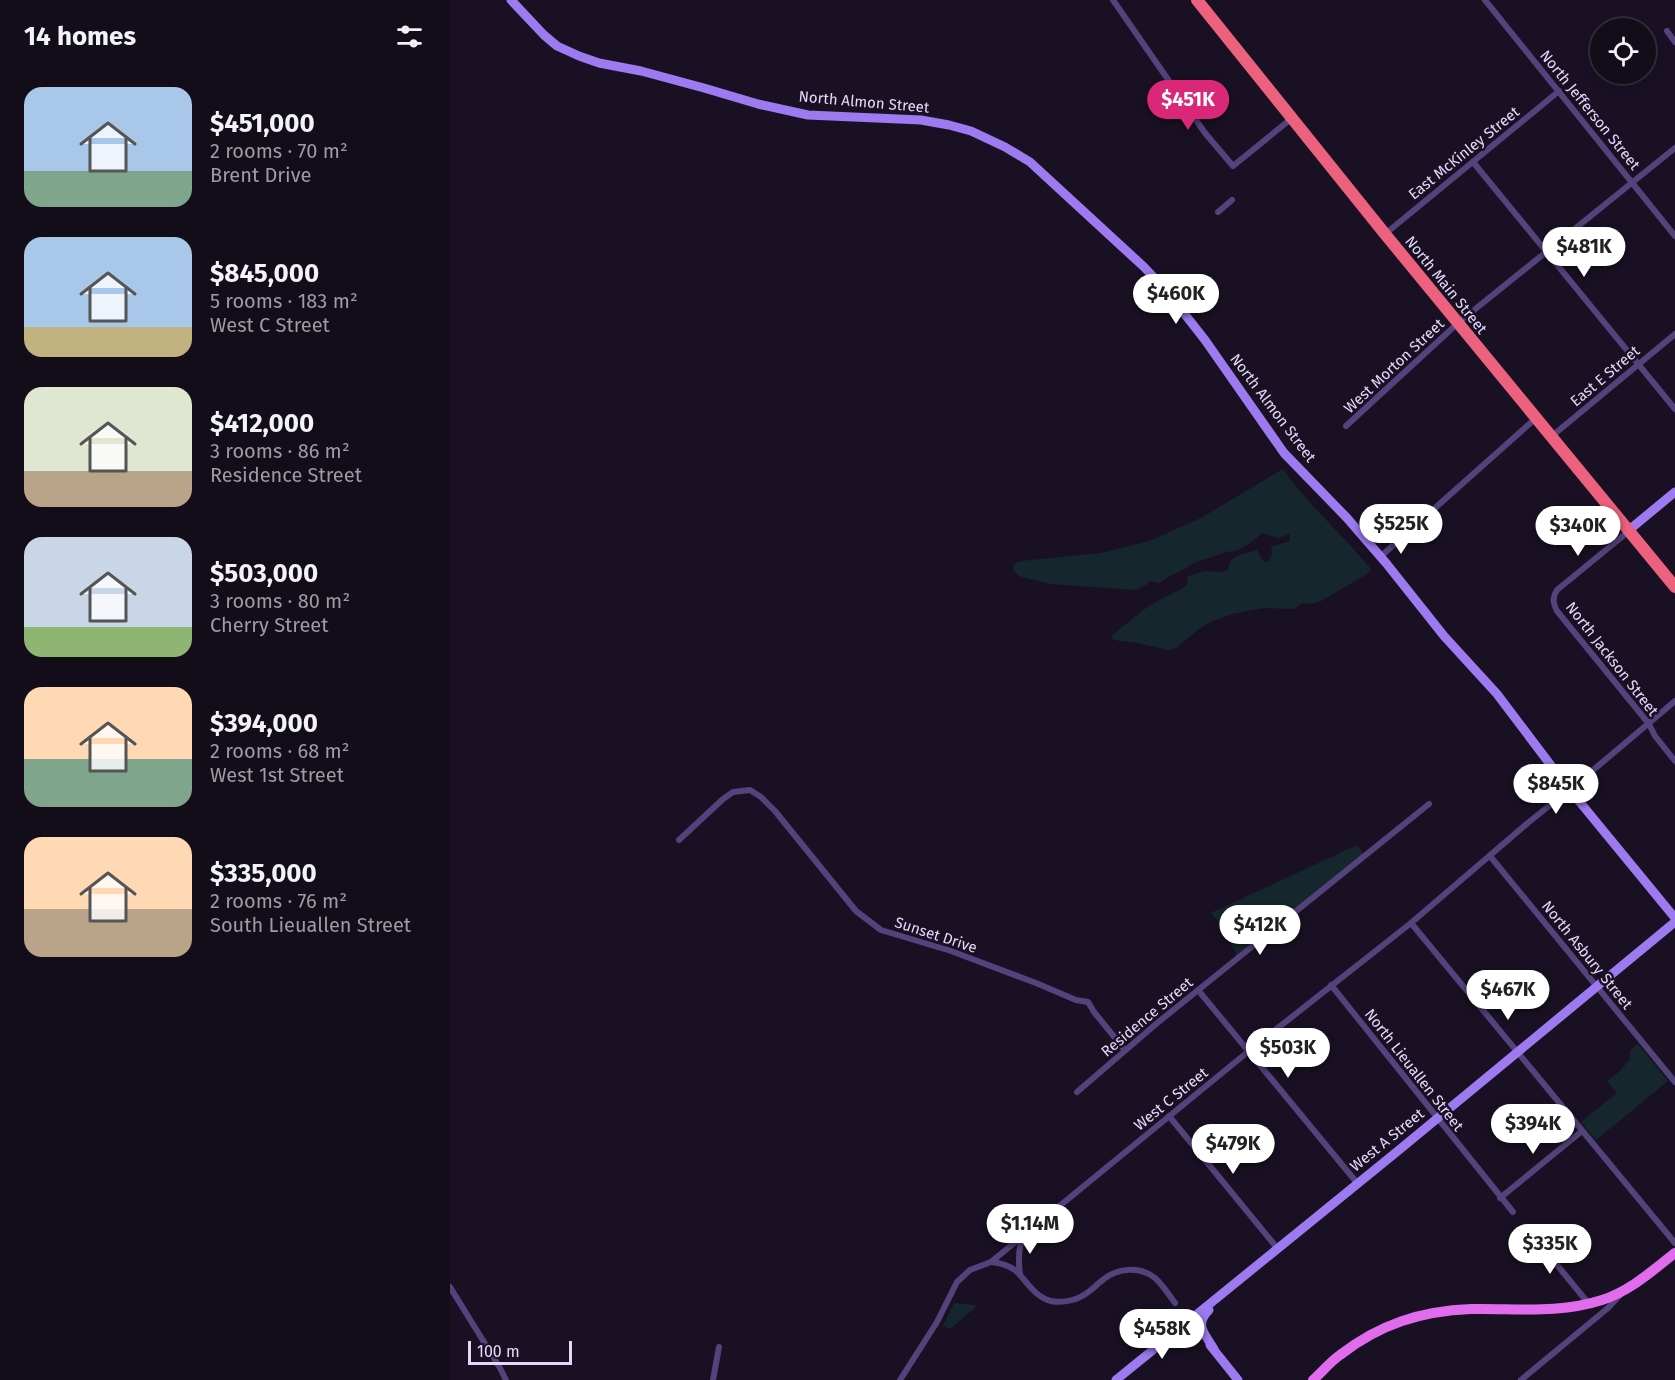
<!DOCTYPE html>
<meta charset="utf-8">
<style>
:root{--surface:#130d1a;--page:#201b27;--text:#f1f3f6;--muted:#9d9ca2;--line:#322d39;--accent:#db2777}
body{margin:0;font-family:"Fira Sans",sans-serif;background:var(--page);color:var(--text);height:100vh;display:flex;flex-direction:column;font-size:22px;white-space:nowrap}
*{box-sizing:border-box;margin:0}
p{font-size:20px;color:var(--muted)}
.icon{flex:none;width:33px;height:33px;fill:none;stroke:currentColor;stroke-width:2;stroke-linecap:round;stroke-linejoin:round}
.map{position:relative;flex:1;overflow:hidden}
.panel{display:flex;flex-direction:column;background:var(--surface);width:450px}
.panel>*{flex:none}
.buttons{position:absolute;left:1140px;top:18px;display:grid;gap:12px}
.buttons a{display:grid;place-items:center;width:66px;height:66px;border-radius:50%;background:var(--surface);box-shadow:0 3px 9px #0003,0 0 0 2px var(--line);font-size:30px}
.scale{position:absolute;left:18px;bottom:15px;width:104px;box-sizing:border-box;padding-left:6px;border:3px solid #e5d8fa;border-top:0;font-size:16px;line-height:21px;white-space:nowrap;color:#e5d8fa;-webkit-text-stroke:4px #191123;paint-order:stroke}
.price{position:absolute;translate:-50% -51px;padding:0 14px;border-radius:21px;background:#fff;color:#222;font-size:20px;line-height:39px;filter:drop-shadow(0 2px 3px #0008)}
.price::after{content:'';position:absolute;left:50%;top:36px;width:18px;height:14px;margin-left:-9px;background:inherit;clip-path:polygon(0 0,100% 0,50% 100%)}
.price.active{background:var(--accent);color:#fff}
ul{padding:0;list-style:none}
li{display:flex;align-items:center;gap:18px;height:150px;padding:0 24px}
li span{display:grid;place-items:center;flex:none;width:168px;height:120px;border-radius:18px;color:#555}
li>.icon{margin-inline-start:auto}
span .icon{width:72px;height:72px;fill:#fffc;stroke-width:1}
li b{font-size:26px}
h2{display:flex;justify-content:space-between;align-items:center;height:72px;padding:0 24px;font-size:26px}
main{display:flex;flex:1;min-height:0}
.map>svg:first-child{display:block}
.green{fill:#15272c}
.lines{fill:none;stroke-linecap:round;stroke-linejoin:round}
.street{stroke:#54427c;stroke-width:6}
.secondary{stroke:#9d7aef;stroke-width:9}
.primary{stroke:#e06ced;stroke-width:10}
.highway{stroke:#ec617e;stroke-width:12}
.labels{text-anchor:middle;stroke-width:5;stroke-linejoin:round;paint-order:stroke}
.street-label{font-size:15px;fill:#e5d8fa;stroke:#191123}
</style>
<main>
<section class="panel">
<h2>14 homes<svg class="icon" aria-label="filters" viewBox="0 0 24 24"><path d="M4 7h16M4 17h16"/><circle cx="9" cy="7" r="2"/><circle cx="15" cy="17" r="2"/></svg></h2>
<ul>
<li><span style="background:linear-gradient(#a9c7e8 70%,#7fa58c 0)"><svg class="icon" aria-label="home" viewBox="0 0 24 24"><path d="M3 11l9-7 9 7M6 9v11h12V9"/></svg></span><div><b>$451,000</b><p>2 rooms · 70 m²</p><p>Brent Drive</p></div></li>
<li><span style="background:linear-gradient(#a9c7e8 75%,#c2b280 0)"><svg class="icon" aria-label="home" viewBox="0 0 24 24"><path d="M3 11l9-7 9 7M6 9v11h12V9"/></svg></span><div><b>$845,000</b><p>5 rooms · 183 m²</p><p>West C Street</p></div></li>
<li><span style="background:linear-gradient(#dfe7d0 70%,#b9a48a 0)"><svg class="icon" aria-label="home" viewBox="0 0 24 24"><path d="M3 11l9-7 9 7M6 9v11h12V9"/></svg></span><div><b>$412,000</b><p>3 rooms · 86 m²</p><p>Residence Street</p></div></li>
<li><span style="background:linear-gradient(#c9d6e8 75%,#8fb573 0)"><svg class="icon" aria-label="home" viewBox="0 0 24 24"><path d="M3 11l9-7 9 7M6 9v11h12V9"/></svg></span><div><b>$503,000</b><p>3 rooms · 80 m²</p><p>Cherry Street</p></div></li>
<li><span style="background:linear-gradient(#ffd9b3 60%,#7fa58c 0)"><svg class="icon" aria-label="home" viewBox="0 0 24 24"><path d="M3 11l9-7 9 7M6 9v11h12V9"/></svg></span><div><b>$394,000</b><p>2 rooms · 68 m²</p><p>West 1st Street</p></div></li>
<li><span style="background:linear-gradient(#ffd9b3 60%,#b9a48a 0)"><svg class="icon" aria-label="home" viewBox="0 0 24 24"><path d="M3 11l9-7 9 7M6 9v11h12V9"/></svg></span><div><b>$335,000</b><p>2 rooms · 76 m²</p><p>South Lieuallen Street</p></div></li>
</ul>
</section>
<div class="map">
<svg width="1225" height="1380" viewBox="0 0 1225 1380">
<rect width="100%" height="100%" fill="#191123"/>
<!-- green -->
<g class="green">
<path d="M833 469C858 505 893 535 921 569L917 574 871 601 861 604 852 603 844 609 815 608 797 611 782 614 763 621 750 628 727 647 719 650 687 643 664 640 661 637 663 634 700 605 733 588 738 584 737 577 754 571 773 572 778 569C780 554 795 554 807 550L813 561 817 562C822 558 823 554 821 547L840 541V534L827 538 813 533 797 545 786 551 776 552 744 563 731 571 721 575 710 583 699 581 696 585 686 590 600 584 569 576 563 569 564 564 571 561 651 553 699 541 751 518Z"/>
<path d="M907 845 916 856 788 958 774 929 761 913Z"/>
<path d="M1188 1044 1218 1081 1146 1140 1131 1122 1167 1093 1157 1081 1170 1071 1180 1059V1050Z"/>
<path d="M504 1303 525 1305 526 1307 500 1329 493 1326Z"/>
</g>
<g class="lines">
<!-- street -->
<g class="street">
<path d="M663 0 755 133 783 166 842 118"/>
<path d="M1035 0 1225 236"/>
<path d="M1217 31 1225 42"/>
<path d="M1023 162 1225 409"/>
<path d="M768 212 782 200"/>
<path d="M935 234 1109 91"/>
<path d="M896 426 1008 323 1225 148"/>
<path d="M1102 436 1225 334"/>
<path d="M1179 531 1107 590C1102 598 1103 603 1107 611L1199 724 1205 736 1225 761"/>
<path d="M930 557 1086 418"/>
<path d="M229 840 273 799 283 792 300 790 311 797 325 811 406 911 431 930 501 951 586 983 626 1000 638 1002 644 1012 675 1050"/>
<path d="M1040 856 1225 1082"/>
<path d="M961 923 1225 1243"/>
<path d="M881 985 1063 1212"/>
<path d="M748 990 908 1184"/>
<path d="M627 1092 706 1024 979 804"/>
<path d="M719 1116 828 1249"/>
<path d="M1050 1198 1132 1131"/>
<path d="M1080 1232 1139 1304"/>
<path d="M541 1262C551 1263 563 1266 570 1275 579 1285 586 1297 601 1301 610 1303 624 1301 632 1296 640 1292 647 1284 654 1279 668 1268 690 1266 705 1278 713 1285 719 1295 725 1303"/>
<path d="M570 1274C568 1260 568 1249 573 1237"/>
<path d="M0 1287 50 1368 56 1380"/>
<path d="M263 1380 269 1347"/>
<path d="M450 1380 487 1322 507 1282 520 1270 541 1262 805 1046 961 923 1079 822 1129 782 1225 701"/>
<path d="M1071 1380 1158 1308 1170 1295"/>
</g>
<!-- secondary -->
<g class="secondary">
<path d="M61 0 94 35 107 46 129 56 149 63 191 71 254 88 308 104 358 115 471 120 499 125 521 131 555 147 580 162 694 267 715 289 755 340 834 453 897 518 936 563 994 636 1047 694 1115 784 1225 918"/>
<path d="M1179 530 1225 492"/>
<path d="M759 1310C744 1325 755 1334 764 1349"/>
<path d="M760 1345 788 1380"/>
<path d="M666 1380 949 1150 1225 922"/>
</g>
<!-- primary -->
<path class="primary" d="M863 1380C872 1372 880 1362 890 1355 930 1324 971 1311 1021 1309 1065 1308 1109 1314 1152 1300 1180 1291 1202 1271 1225 1253"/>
<!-- highway -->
<path class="highway" d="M747 0 935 234 1225 587"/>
</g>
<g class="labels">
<!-- street labels -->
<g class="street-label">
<text transform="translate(414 102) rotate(5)" y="5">North Almon Street</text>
<text transform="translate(1140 110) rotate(51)" y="5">North Jefferson Street</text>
<text transform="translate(1014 153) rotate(-39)" y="5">East McKinley Street</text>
<text transform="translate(996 285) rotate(51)" y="5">North Main Street</text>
<text transform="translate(944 366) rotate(-43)" y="5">West Morton Street</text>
<text transform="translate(1155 376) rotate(-40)" y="5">East E Street</text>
<text transform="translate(823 408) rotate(53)" y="5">North Almon Street</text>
<text transform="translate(1162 659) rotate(52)" y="5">North Jackson Street</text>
<text transform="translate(486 935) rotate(18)" y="5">Sunset Drive</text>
<text transform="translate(1137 955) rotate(51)" y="5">North Asbury Street</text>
<text transform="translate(697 1017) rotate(-40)" y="5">Residence Street</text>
<text transform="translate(964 1070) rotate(52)" y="5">North Lieuallen Street</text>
<text transform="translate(721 1099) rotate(-39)" y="5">West C Street</text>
<text transform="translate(937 1140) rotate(-39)" y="5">West A Street</text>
</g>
</g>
</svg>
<div class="buttons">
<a><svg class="icon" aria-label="locate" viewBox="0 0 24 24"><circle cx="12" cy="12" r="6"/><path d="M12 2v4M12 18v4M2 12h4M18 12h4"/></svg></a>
</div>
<div class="scale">100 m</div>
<b class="price active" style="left:738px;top:131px">$451K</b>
<b class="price" style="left:1134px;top:278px">$481K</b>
<b class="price" style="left:726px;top:325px">$460K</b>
<b class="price" style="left:951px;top:555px">$525K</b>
<b class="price" style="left:1128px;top:557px">$340K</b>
<b class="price" style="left:1106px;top:815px">$845K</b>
<b class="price" style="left:810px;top:956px">$412K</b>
<b class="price" style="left:1058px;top:1021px">$467K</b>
<b class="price" style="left:838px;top:1079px">$503K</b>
<b class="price" style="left:1083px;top:1155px">$394K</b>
<b class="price" style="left:783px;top:1175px">$479K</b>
<b class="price" style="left:580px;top:1255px">$1.14M</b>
<b class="price" style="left:1100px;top:1275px">$335K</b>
<b class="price" style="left:712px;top:1360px">$458K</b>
</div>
</main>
